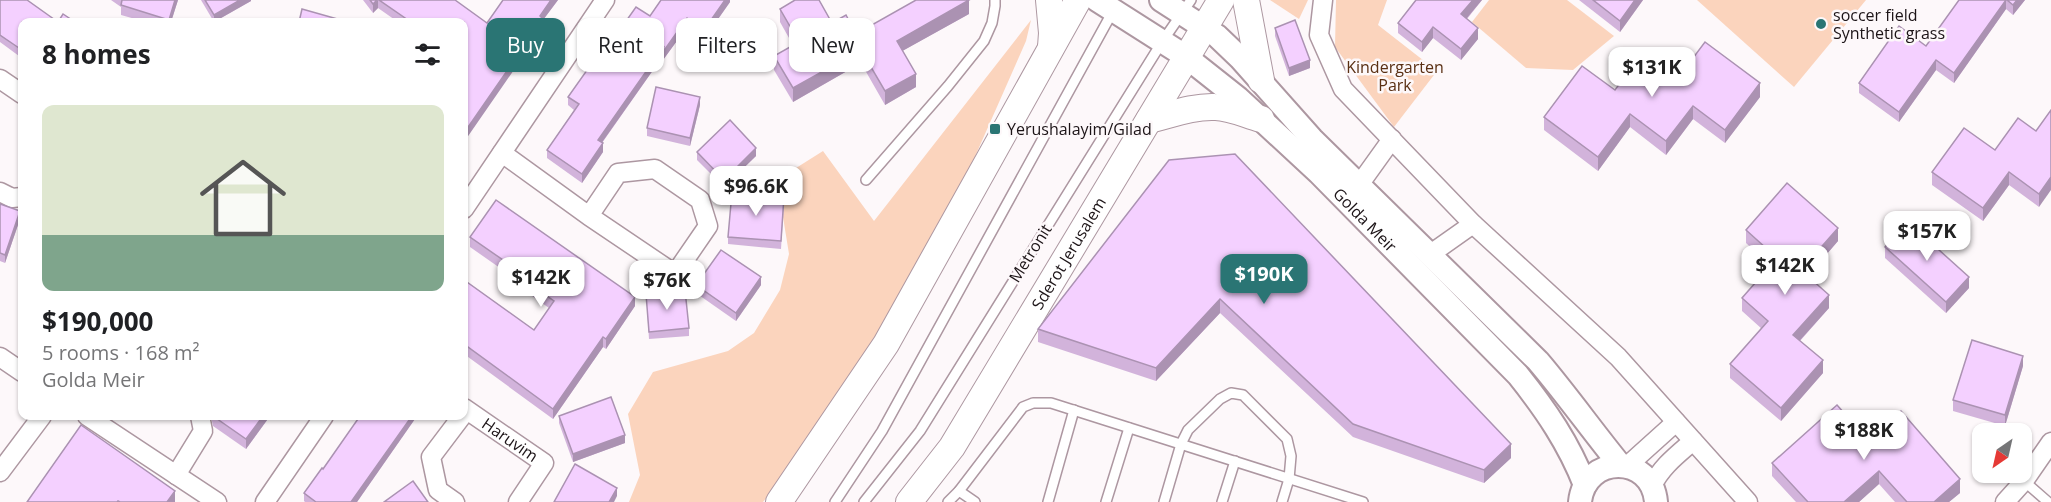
<!DOCTYPE html>
<meta charset="utf-8">
<style>
:root{--surface:#fff;--page:#f2f2f2;--text:#202124;--muted:#757577;--accent:#2a7574}
body{margin:0;font-family:"Open Sans",sans-serif;background:var(--page);color:var(--text);height:100vh;display:flex;flex-direction:column;font-size:22px;white-space:nowrap}
*{box-sizing:border-box;margin:0}
p{font-size:20px;color:var(--muted)}
.icon{flex:none;width:33px;height:33px;fill:none;stroke:currentColor;stroke-width:2;stroke-linecap:round;stroke-linejoin:round}
.map{position:relative;flex:1;overflow:hidden}
.drawer{position:absolute;left:18px;top:18px;width:450px;height:402px;display:flex;flex-direction:column;background:var(--surface);border-radius:12px;box-shadow:0 2px 4px #0004}
.drawer>*{flex:none}
.banner{position:absolute;left:486px;top:18px;width:570px;height:54px;display:flex;gap:12px}
.needle{width:39px;rotate:214deg}
.buttons{position:absolute;left:1972px;top:423px;display:grid;gap:12px}
.buttons a{display:grid;place-items:center;width:60px;height:60px;border-radius:12px;background:var(--surface);box-shadow:0 2px 4px #0004;font-size:30px}
.price{position:absolute;translate:-50% -51px;padding:0 14px;border-radius:12px;background:#fff;color:#222;font-size:20px;line-height:39px;filter:drop-shadow(0 2px 3px #0008)}
.price::after{content:'';position:absolute;left:50%;top:36px;width:18px;height:14px;margin-left:-9px;background:inherit;clip-path:polygon(0 0,100% 0,50% 100%)}
.price.on{background:var(--accent);color:#fff}
ul{padding:0;list-style:none}
li{display:grid;align-content:center;gap:12px;height:318px;padding:0 24px}
li span{display:grid;place-items:center;height:186px;border-radius:12px;color:#555}
li>.icon{margin-inline-start:auto}
span .icon{width:108px;height:108px;fill:#fffc;stroke-width:1}
li b{font-size:26px}
h2{display:flex;justify-content:space-between;align-items:center;height:72px;padding:0 24px;font-size:26px}
.chip{padding:0 21px;border-radius:12px;background:var(--surface);box-shadow:0 2px 4px #0004;font-size:21px;line-height:54px}
.chip.on{background:var(--accent);color:#fff}
.map>svg:first-child{display:block}
.green{fill:#fbd4bd}
.lines{fill:none;stroke-linecap:round;stroke-linejoin:round}
.service-casing{stroke:#ad97a1;stroke-width:12}
.minor-casing{stroke:#ad97a1;stroke-width:21}
.tertiary-casing{stroke:#ad97a1;stroke-width:26}
.secondary-casing{stroke:#ad97a1;stroke-width:28}
.service{stroke:#fff;stroke-width:9}
.minor{stroke:#fff;stroke-width:18}
.tertiary{stroke:#fff;stroke-width:22}
.secondary{stroke:#fff;stroke-width:26}
.wall{fill:#d2b3db}
.shaded-wall{fill:#ab92b2}
.building{fill:#f4d0ff;stroke:#ab92b2;stroke-width:1.5}
.poi-dot{fill:#2a7574;stroke:#fdf8fa;stroke-width:2}
.labels{text-anchor:middle;stroke-width:5;stroke-linejoin:round;paint-order:stroke}
.poi-label{font-size:16px;fill:#1c1417;stroke:#fdf8fa;text-anchor:start}
.park-label{font-size:16px;fill:#5a3014;stroke:#fdf8fa}
.street-label{font-size:16px;fill:#1c1417;stroke:#fdf8fa}
</style>
<div class="map">
<svg width="2051" height="502" viewBox="0 0 2051 502">
<rect width="100%" height="100%" fill="#fdf8fa"/>
<!-- green -->
<g class="green">
<path d="M1270 0H1308L1299 19Z"/>
<path d="M1336 0H1387L1378 25 1437 71 1394 127 1335 47Z"/>
<path d="M1489 0H1567L1614 36 1573 70 1526 68 1472 22Z"/>
<path d="M1697 0H1866L1794 87Z"/>
<path d="M1031 20 1026 41 962 186 874 348 808 447 763 502H629L640 475 628 414 653 372 728 351 754 333 780 290 789 254 777 180 823 151 874 221Z"/>
</g>
<g class="lines">
<defs>
<g id="service">
<path d="M866 180 948 86 984 41 992 23 995 6V0"/>
<path d="M2024 481 2048 502"/>
<path d="M959 491 975 502"/>
<path d="M835 502 882 431 1113 11"/>
<path d="M864 502 920 431 1162 42 1191 0"/>
<path d="M948 502 959 491 1023 407 1033 403H1051L1363 502"/>
<path d="M1048 502 1074 410"/>
<path d="M1106 502 1129 428"/>
<path d="M1164 502 1181 444 1188 430 1220 399 1231 393 1243 395 1287 439 1291 456 1289 479 1282 502"/>
<path d="M1222 502 1235 461"/>
</g>
<g id="minor">
<path d="M1323 0 1319 35 1343 89 1473 224 1618 357 1748 502"/>
<path d="M0 79 22 94"/>
<path d="M502 153 589 216 675 274 708 226 700 200 655 169 618 173 589 216"/>
<path d="M1359 185 1392 139"/>
<path d="M0 192 12 198 22 197"/>
<path d="M464 209 605 0"/>
<path d="M1429 255 1473 224"/>
<path d="M0 357 22 372"/>
<path id="s1" d="M464 408 544 463 518 502"/>
<path d="M87 416 217 502"/>
<path d="M1626 467 1676 422"/>
<path d="M0 472 42 416"/>
<path d="M176 475 203 431 200 416"/>
<path d="M1652 486C1661 467 1677 455 1693 441"/>
<path d="M265 502 324 416"/>
<path d="M455 502 438 490 431 457 462 416"/>
<path d="M2005 502 2024 481 2051 442"/>
</g>
<g id="tertiary">
<path id="s2" d="M1097 0 1185 56 1238 98 1319 173 1518 375C1546 410 1569 444 1585 485"/>
<path d="M1161 0 1217 36 1240 58 1312 139 1538 361C1567 395 1593 432 1621 466"/>
<path d="M1580 502C1585 454 1652 454 1656 502"/>
</g>
<g id="secondary">
<path d="M1049 0 1052 33 1051 47"/>
<path d="M1246 0 1261 80"/>
<path d="M1149 120C1170 115 1193 106 1215 107 1230 107 1246 115 1261 119"/>
<path d="M779 502 886 344 1078 0"/>
<path id="s3" d="M909 502 952 447 1221 0"/>
</g>
</defs>
<!-- service casing -->
<use href="#service" class="service-casing"/>
<!-- minor casing -->
<use href="#minor" class="minor-casing"/>
<!-- tertiary casing -->
<use href="#tertiary" class="tertiary-casing"/>
<!-- secondary casing -->
<use href="#secondary" class="secondary-casing"/>
<!-- service -->
<use href="#service" class="service"/>
<!-- minor -->
<use href="#minor" class="minor"/>
<!-- tertiary -->
<use href="#tertiary" class="tertiary"/>
<!-- secondary -->
<use href="#secondary" class="secondary"/>
</g>
<!-- wall -->
<g class="wall">
<path d="M0 0 58 22H75H22V50L19 56 0 42Z"/>
<path d="M111 0H178L171 22H146L121 15V7Z"/>
<path d="M201 0H251V1L214 22Z"/>
<path d="M363 0H455L487 23 503 0H558L543 20V28L464 22H398L378 8 373 13Z"/>
<path d="M730 0V2L704 39 687 27 663 60V56L602 143 603 152 582 183 547 158V150L574 110 568 105V97L600 58 650 16Z"/>
<path d="M1416 0H1482L1467 19 1478 39 1461 60 1433 38 1422 52 1398 33V23Z"/>
<path d="M1579 0H1643L1620 32Z"/>
<path d="M1970 0H2025L2013 15 2006 9 1954 83 1936 70 1899 122 1859 93V83L1926 46Z"/>
<path d="M780 9 856 34 969 14 902 51 916 87 885 105 861 63 793 102 774 70V56L793 45 780 22Z"/>
<path d="M1275 28 1310 68 1289 76 1275 36Z"/>
<path d="M1678 78 1760 97 1725 143 1693 119 1666 155 1630 127 1598 171 1544 130V117L1615 90Z"/>
<path d="M700 105 690 146 647 136V128Z"/>
<path d="M2051 110 2039 207 2009 185 1983 221 1932 185V172L1995 150 2036 131Z"/>
<path d="M697 152 756 156 724 187 697 160Z"/>
<path d="M1169 160 1511 458 1484 483 1353 437 1220 313 1156 381 1038 342V329Z"/>
<path d="M0 204 20 219 5 263 0 261Z"/>
<path d="M784 204 781 249 728 244V237Z"/>
<path d="M1746 230 1838 241 1808 276 1829 308 1800 341 1823 373 1781 421 1730 378V364L1762 329 1742 311V298L1770 265 1746 243Z"/>
<path d="M470 237 635 306 606 349 603 347 553 419 464 354V280L534 330 549 308 500 273V268L470 247Z"/>
<path d="M1885 247 1969 288 1946 313 1885 258Z"/>
<path d="M696 285H761L736 321 696 293Z"/>
<path d="M646 294 689 328V336L649 339Z"/>
<path d="M2023 366 2005 426 1953 411V400Z"/>
<path d="M211 416H270L246 449 213 426Z"/>
<path d="M417 416 357 502H305L304 501V493L323 469Z"/>
<path d="M559 416 625 443 573 462 559 423Z"/>
<path d="M1868 440 1960 493 1949 502H1895L1879 484 1859 502H1796L1772 476V463Z"/>
</g>
<!-- shaded-wall -->
<g class="shaded-wall">
<path d="M175 0H178L171 22H169Z"/>
<path d="M240 0H251V1L214 22V15Z"/>
<path d="M378 0V8L373 13V4Z"/>
<path d="M551 0H558L543 20V28L464 142V133Z"/>
<path d="M725 0H730V2L704 39V30Z"/>
<path d="M969 0V14L897 54V41Z"/>
<path d="M1473 0H1482L1461 25V14Z"/>
<path d="M1635 0H1643L1620 32V21Z"/>
<path d="M2006 0V9L1954 83V73Z"/>
<path d="M2017 0H2025L2013 15V5Z"/>
<path d="M687 18V27L663 60V56L598 148V140L664 46Z"/>
<path d="M1433 27V38L1422 52V42Z"/>
<path d="M1478 28V39L1461 60V49Z"/>
<path d="M22 42V50L19 56V48Z"/>
<path d="M861 50V63L793 102V88Z"/>
<path d="M1310 60V68L1289 76V68Z"/>
<path d="M1936 60V70L1899 122V112Z"/>
<path d="M916 74V87L885 105V91Z"/>
<path d="M1760 83V97L1725 143V130Z"/>
<path d="M700 97V105L690 146V138Z"/>
<path d="M1693 106V119L1666 155V141Z"/>
<path d="M1630 114V127L1598 171V157Z"/>
<path d="M603 143V152L582 183V174Z"/>
<path d="M756 148V156L724 187V180Z"/>
<path d="M2009 172V185L1983 221V208Z"/>
<path d="M2051 177V190L2039 207V194Z"/>
<path d="M20 211V219L5 263V255Z"/>
<path d="M1838 228V241L1801 284V270Z"/>
<path d="M761 277V285L736 321V313Z"/>
<path d="M1969 277V288L1946 313V302Z"/>
<path d="M1829 295V308L1793 348V335Z"/>
<path d="M635 297V306L606 349V339Z"/>
<path d="M1220 299V313L1156 381V368Z"/>
<path d="M603 337V347L553 419V409Z"/>
<path d="M2023 356V366L2005 426V415Z"/>
<path d="M1823 360V373L1781 421V408Z"/>
<path d="M263 416H270L246 449V439Z"/>
<path d="M412 416H417L357 502H351Z"/>
<path d="M625 435V443L573 462V454Z"/>
<path d="M1511 444V458L1484 483V470Z"/>
<path d="M1879 471V484L1859 502H1844Z"/>
<path d="M1960 479V493L1949 502H1934Z"/>
<path d="M617 488V496L614 502H609Z"/>
<path d="M175 491V502H167Z"/>
</g>
<!-- building -->
<g class="building">
<path d="M0 0H27L58 22 63 14 75 22H22V42L19 48 0 35Z"/>
<path d="M122 0H175L169 20 121 5Z"/>
<path d="M205 0H240L214 15Z"/>
<path d="M370 0H377L373 4Z"/>
<path d="M379 0H455L487 23 503 0H551L540 16 543 19 464 133V22H411Z"/>
<path d="M661 0H725L704 30 687 18 663 52 664 46 598 140 603 143 582 174 547 150 579 104 568 97 597 56 600 58 636 7 650 16Z"/>
<path d="M795 0H819L832 23 846 15 856 34 916 0H969L897 41 916 74 885 91 861 50 793 88 774 56 799 42 780 9Z"/>
<path d="M1416 0H1473L1461 14 1478 28 1461 49 1433 27 1422 42 1398 23Z"/>
<path d="M1593 0H1635L1620 21Z"/>
<path d="M1959 0H2006L1954 73 1936 60 1899 112 1859 83 1899 26 1926 46Z"/>
<path d="M2007 0H2017L2013 5Z"/>
<path d="M302 9 348 22H350H299Z"/>
<path d="M1295 20 1310 60 1289 68 1275 28Z"/>
<path d="M1705 42 1760 83 1725 130 1693 106 1666 141 1630 114 1598 157 1544 117 1582 66 1615 90 1643 52 1678 78Z"/>
<path d="M656 87 700 97 690 138 647 128Z"/>
<path d="M2051 110V177L2039 194 2009 172 1983 208 1932 172 1964 128 1995 150 2018 118 2036 131Z"/>
<path d="M730 120 756 148 724 180 697 152Z"/>
<path d="M1235 154 1511 444 1484 470 1353 424 1220 299 1156 368 1038 329 1169 160Z"/>
<path d="M1787 183 1838 228 1801 270 1829 295 1793 335 1823 360 1781 408 1730 364 1768 321 1742 298 1777 258 1746 230Z"/>
<path d="M732 192 784 196 781 241 728 237Z"/>
<path d="M496 200 635 297 606 339 603 337 553 409 464 344V280L534 330 554 301 500 264 503 260 470 237Z"/>
<path d="M0 204 20 211 5 255 0 253Z"/>
<path d="M1908 222 1969 277 1946 302 1885 247Z"/>
<path d="M721 250 761 277 736 313 696 285Z"/>
<path d="M685 290 689 328 649 332 646 294Z"/>
<path d="M1972 340 2023 356 2005 415 1953 400Z"/>
<path d="M611 397 625 435 573 454 559 416Z"/>
<path d="M1837 405 1868 440 1901 411 1960 479 1934 502H1907L1879 471 1844 502H1808L1772 463Z"/>
<path d="M213 416H263L246 439Z"/>
<path d="M360 416H412L351 502H316L304 493 322 468 323 469Z"/>
<path d="M81 425 175 491 167 502H120L118 501 117 502H27Z"/>
<path d="M575 464 617 488 609 502H554Z"/>
<path d="M413 481 428 502H384Z"/>
</g>
<!-- markers -->
<g class="poi-dot">
<circle cx="1821" cy="24" r="6"/>
<rect x="989" y="123" width="12" height="12" rx="3"/>
</g>
<g class="labels">
<!-- poi labels -->
<g class="poi-label">
<text x="1833" y="21">soccer field<tspan x="1833" dy="18">Synthetic grass</tspan></text>
<text x="1007" y="135">Yerushalayim/Gilad</text>
</g>
<!-- park labels -->
<g class="park-label">
<text x="1395" y="73">Kindergarten<tspan x="1395" dy="18">Park</tspan></text>
</g>
<!-- street labels -->
<g class="street-label">
<text dy="6" stroke="none"><textPath href="#s2" startOffset="348">Golda Meir</textPath></text>
<text transform="translate(1030 253) rotate(-58)" y="6">Metronit</text>
<text dy="6" stroke="none"><textPath href="#s3" startOffset="296">Sderot Jerusalem</textPath></text>
<text dy="6" stroke="none"><textPath href="#s1" startOffset="56">Haruvim</textPath></text>
</g>
</g>
</svg>
<div class="buttons">
<a><svg class="needle" viewBox="-14 -14 28 28"><path d="M0-13l5 13h-10z" fill="#e53935"/><path d="M0 13l5-13h-10z" fill="#757577"/></svg></a>
</div>
<b class="price" style="left:1652px;top:98px">$131K</b>
<b class="price" style="left:756px;top:217px">$96.6K</b>
<b class="price" style="left:1927px;top:262px">$157K</b>
<b class="price" style="left:1785px;top:296px">$142K</b>
<b class="price on" style="left:1264px;top:305px">$190K</b>
<b class="price" style="left:541px;top:308px">$142K</b>
<b class="price" style="left:667px;top:311px">$76K</b>
<b class="price" style="left:1864px;top:461px">$188K</b>
<div class="banner">
<a class="chip on">Buy</a>
<a class="chip">Rent</a>
<a class="chip">Filters</a>
<a class="chip">New</a>
</div>
<section class="drawer">
<h2>8 homes<svg class="icon" aria-label="filters" viewBox="0 0 24 24"><path d="M4 7h16M4 17h16"/><circle cx="9" cy="7" r="2"/><circle cx="15" cy="17" r="2"/></svg></h2>
<ul>
<li><span style="background:linear-gradient(#dfe7d0 70%,#7fa58c 0)"><svg class="icon" aria-label="home" viewBox="0 0 24 24"><path d="M3 11l9-7 9 7M6 9v11h12V9"/></svg></span><div><b>$190,000</b><p>5 rooms · 168 m²</p><p>Golda Meir</p></div></li>
</ul>
</section>
</div>
